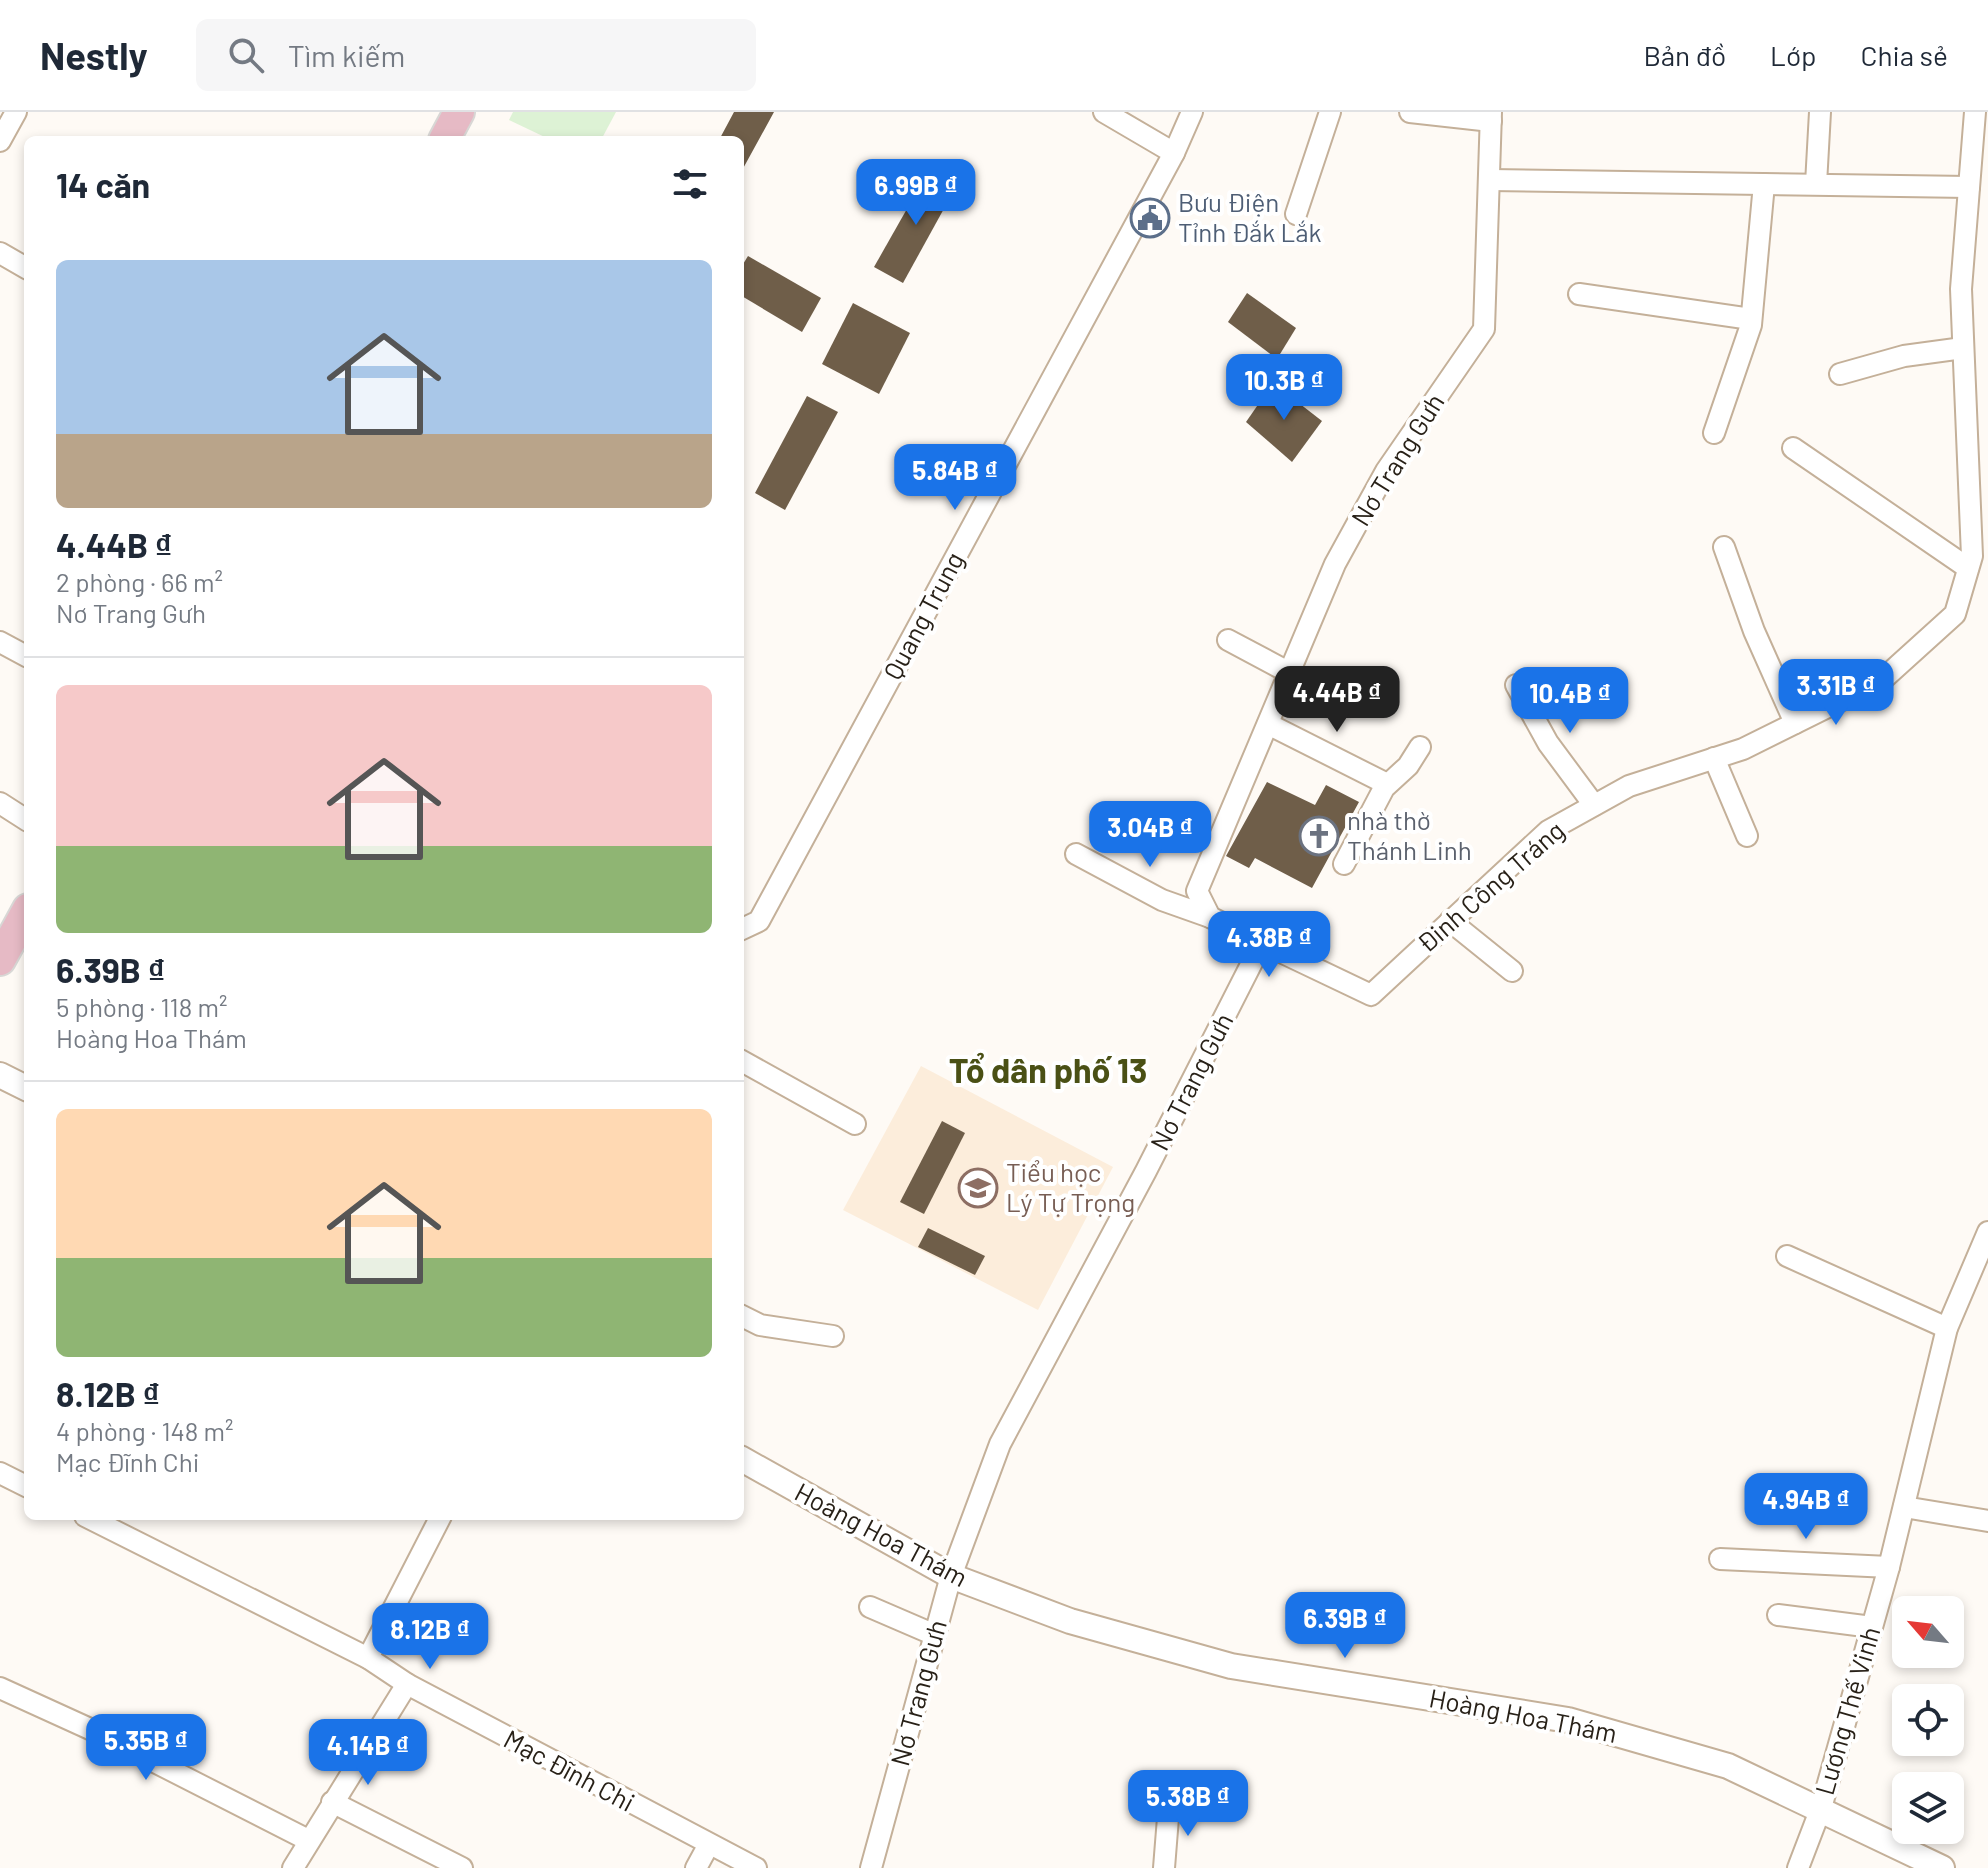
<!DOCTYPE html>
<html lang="vi">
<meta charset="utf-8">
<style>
:root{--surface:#fff;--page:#f6f6f7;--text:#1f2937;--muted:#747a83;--line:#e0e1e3;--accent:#1a73e8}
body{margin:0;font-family:Barlow,sans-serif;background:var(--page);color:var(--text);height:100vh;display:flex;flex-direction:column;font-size:30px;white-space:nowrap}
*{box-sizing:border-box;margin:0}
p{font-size:26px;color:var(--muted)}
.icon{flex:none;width:44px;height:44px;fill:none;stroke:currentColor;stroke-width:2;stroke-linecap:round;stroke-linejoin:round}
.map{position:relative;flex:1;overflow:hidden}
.panel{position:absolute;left:24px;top:24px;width:720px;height:1384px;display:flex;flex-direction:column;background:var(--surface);border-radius:12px;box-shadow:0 4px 12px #0003}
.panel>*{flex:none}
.needle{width:52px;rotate:298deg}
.buttons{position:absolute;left:1892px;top:1484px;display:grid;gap:16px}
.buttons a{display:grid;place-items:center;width:72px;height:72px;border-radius:12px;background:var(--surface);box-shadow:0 4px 12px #0003;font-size:40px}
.price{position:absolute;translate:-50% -68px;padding:0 18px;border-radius:16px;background:var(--accent);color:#fff;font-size:26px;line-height:52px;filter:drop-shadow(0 2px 4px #0008)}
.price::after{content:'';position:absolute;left:50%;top:48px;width:24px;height:18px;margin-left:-12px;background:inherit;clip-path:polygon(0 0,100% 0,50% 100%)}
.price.active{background:#222;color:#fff}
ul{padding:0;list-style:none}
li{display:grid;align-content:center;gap:16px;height:424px;padding:0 32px}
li+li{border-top:2px solid var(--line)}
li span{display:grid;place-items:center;height:248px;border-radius:12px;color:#555}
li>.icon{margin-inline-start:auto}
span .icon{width:144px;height:144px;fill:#fffc;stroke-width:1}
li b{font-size:34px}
h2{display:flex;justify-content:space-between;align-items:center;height:96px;padding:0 32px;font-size:34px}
header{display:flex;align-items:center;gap:48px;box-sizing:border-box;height:112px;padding:0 40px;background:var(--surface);border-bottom:2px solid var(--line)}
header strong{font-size:38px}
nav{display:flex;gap:44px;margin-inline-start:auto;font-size:28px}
.search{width:560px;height:72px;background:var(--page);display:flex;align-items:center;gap:20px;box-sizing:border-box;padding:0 28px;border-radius:12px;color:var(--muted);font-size:30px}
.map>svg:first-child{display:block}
.built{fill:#fceddb}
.green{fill:#ddf2d5}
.building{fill:#6f5e49}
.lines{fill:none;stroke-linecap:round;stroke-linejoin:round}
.minor-casing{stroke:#c4b099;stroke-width:24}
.tertiary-casing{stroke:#c4b099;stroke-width:28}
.primary-casing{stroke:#d8d7d5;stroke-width:34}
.minor{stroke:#fff;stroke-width:20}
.tertiary{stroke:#fff;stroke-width:24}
.primary{stroke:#e6bac5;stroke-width:30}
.labels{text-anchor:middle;stroke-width:8;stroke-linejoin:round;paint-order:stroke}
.service-label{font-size:26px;fill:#4e5e75;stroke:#fff;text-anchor:start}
.street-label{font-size:26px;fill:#282118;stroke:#fff}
.worship-label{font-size:26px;fill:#5b616d;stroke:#fff;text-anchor:start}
.education-label{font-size:26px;fill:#785e54;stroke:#fff;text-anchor:start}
.district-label{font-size:34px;font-weight:bold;fill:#4a5015;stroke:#fff}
</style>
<header>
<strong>Nestly</strong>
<div class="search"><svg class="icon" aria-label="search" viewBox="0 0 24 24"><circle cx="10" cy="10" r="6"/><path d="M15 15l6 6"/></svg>Tìm kiếm</div>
<nav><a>Bản đồ</a><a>Lớp</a><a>Chia sẻ</a></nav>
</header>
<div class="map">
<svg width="1988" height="1756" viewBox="0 0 1988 1756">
<rect width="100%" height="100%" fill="#fefaf5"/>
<!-- built -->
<path class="built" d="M921 954 1113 1055 1038 1198 843 1098Z"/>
<!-- green -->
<path class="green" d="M513 0H616L601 28H551L509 8Z"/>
<!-- building -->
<g class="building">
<path d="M734 0H774L740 62V28H719Z"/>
<path d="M929 58 957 73 903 171 874 155Z"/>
<path d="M748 144 821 186 802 220 740 183V157Z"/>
<path d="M1247 181 1296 216 1277 247 1228 210Z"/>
<path d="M853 191 910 221 879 282 822 252Z"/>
<path d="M1273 271 1322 309 1292 350 1246 310Z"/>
<path d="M807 284 838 300 785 398 755 381Z"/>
<path d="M1267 670 1315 693 1326 673 1359 690 1312 776 1255 746 1249 756 1226 744Z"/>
<path d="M942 1009 965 1021 924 1102 900 1090Z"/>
<path d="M928 1116 985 1144 975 1163 918 1135Z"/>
</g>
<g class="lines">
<defs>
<g id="minor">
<path d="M1410 0 1491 9"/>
<path d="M0 29 16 0"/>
<path d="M1174 41 1192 0"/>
<path d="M1490 68 1969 75"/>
<path d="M1816 72 1820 0"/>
<path d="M1296 102 1330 0"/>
<path d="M0 141 28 157"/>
<path d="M1579 182 1751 207"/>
<path d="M1840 262 1904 244 1963 236"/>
<path d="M1714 321 1751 213 1764 72"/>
<path d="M1793 336 1968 456"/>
<path d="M1724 435 1754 519 1795 611"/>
<path d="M1228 528 1290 561"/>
<path d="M0 530 28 545"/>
<path d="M1516 573 1548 631 1594 693"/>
<path d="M1268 612 1387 672"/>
<path d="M1714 646 1747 724"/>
<path d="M0 691 28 709"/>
<path d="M1076 742 1162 788 1210 805"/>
<path d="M1344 752 1384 676 1408 654 1420 635"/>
<path d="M1450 809 1512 859"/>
<path d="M740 818 759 809 1174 41 1104 0"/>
<path d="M1262 831 1371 883 1548 719 1629 674 1743 637 1882 568 1955 502 1972 444 1961 177 1975 0"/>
<path d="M740 948 855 1012"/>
<path d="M1787 1144 1947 1216"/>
<path d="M740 1203 760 1213 833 1224"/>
<path d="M0 1361 28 1375"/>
<path d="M1904 1395 1988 1409"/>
<path d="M85 1404 368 1546 407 1572 756 1756"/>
<path d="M1720 1447 1889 1455"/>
<path d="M870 1495 935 1523"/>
<path d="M1778 1503 1872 1515"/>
<path d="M368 1546 441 1404"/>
<path d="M0 1576 90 1617 308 1728"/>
<path d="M332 1690 462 1756"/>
<path d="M293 1756 407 1572"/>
<path d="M696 1756 708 1734"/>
<path d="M871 1756 951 1464 1000 1332 1146 1059 1262 831 1210 805 1197 779 1335 452 1386 359 1484 217 1491 0"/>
<path d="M1164 1756 1169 1693"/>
<path d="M1798 1756 1821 1696 1889 1455 1947 1216 1988 1120"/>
</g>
<g id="tertiary">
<path d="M0 963 28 977"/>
<path d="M740 1346 951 1464 1070 1509 1231 1554 1568 1608 1728 1654 1942 1756"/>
</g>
<g id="primary">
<path d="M444 28 459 0"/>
<path d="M0 848 28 797"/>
</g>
</defs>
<!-- minor casing -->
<use href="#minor" class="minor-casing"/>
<!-- tertiary casing -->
<use href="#tertiary" class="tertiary-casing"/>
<!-- primary casing -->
<use href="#primary" class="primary-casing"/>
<!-- minor -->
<use href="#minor" class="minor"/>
<!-- tertiary -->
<use href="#tertiary" class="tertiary"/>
<!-- primary -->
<use href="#primary" class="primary"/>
</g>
<!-- icons -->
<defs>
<symbol id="civic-ring" viewBox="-11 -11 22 22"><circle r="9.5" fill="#fff" stroke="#5c6f8a" stroke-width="1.5"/><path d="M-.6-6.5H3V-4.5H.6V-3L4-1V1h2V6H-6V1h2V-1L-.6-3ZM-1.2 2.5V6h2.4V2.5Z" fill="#5c6f8a"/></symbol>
<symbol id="church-ring" viewBox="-11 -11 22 22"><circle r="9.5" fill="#fff" stroke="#6b7280" stroke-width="1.5"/><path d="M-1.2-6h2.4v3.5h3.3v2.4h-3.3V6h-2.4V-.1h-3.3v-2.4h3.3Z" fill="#6b7280"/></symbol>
<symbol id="school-ring" viewBox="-11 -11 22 22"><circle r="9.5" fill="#fff" stroke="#8d6e63" stroke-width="1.5"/><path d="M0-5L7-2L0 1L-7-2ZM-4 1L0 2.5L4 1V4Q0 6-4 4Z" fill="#8d6e63"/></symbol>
</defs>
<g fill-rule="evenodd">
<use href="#civic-ring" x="1128" y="84" width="44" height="44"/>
<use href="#church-ring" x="1297" y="702" width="44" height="44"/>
<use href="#school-ring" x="956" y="1054" width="44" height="44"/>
</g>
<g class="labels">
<!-- service labels -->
<g class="service-label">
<text x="1178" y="100">Bưu Điện<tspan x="1178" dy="30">Tỉnh Đắk Lắk</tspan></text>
</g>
<!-- street labels -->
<g class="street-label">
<text transform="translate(1398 348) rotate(-58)" y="9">Nơ Trang Gưh</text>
<text transform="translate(924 504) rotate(-62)" y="9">Quang Trung</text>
<text transform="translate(1491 775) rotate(-41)" y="9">Đinh Công Tráng</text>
<text transform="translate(1192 970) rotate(-63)" y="9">Nơ Trang Gưh</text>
<text transform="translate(881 1423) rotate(28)" y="9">Hoàng Hoa Thám</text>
<text transform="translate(919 1581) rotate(-75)" y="9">Nơ Trang Gưh</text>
<text transform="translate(1848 1599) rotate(-74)" y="9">Lương Thế Vinh</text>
<text transform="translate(1523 1604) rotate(11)" y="9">Hoàng Hoa Thám</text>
<text transform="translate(569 1659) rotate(28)" y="9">Mạc Đĩnh Chi</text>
</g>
<!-- worship labels -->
<g class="worship-label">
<text x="1347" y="718">nhà thờ<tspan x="1347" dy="30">Thánh Linh</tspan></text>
</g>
<!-- education labels -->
<g class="education-label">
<text x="1006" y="1070">Tiểu học<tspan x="1006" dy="30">Lý Tự Trọng</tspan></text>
</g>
<!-- district labels -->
<g class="district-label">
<text x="1048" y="971">Tổ dân phố 13</text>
</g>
</g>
</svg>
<div class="buttons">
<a><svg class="needle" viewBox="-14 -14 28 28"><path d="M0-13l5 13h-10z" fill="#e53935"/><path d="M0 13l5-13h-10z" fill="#747a83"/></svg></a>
<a><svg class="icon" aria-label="locate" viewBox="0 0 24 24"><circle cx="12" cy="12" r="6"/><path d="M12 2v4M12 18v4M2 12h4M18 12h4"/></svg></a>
<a><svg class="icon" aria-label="layers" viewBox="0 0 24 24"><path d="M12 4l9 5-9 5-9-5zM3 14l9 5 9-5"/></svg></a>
</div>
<b class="price" style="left:916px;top:115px">6.99B ₫</b>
<b class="price" style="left:1284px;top:310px">10.3B ₫</b>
<b class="price" style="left:955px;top:400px">5.84B ₫</b>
<b class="price" style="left:1836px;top:615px">3.31B ₫</b>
<b class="price active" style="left:1337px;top:622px">4.44B ₫</b>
<b class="price" style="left:1570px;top:623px">10.4B ₫</b>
<b class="price" style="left:1150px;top:757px">3.04B ₫</b>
<b class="price" style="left:1269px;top:867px">4.38B ₫</b>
<b class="price" style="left:1806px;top:1429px">4.94B ₫</b>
<b class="price" style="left:1345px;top:1548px">6.39B ₫</b>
<b class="price" style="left:430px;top:1559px">8.12B ₫</b>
<b class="price" style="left:146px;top:1670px">5.35B ₫</b>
<b class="price" style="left:368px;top:1675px">4.14B ₫</b>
<b class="price" style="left:1188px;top:1726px">5.38B ₫</b>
<section class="panel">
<h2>14 căn<svg class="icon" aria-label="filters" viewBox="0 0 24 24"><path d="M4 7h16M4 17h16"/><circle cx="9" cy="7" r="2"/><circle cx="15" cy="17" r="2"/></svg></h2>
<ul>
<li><span style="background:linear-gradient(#a9c7e8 70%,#b9a48a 0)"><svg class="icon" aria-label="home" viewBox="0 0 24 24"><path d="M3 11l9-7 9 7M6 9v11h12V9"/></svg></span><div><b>4.44B ₫</b><p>2 phòng · 66 m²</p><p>Nơ Trang Gưh</p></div></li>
<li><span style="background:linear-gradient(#f6c9c9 65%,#8fb573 0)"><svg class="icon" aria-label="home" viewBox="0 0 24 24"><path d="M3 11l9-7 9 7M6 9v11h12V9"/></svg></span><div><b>6.39B ₫</b><p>5 phòng · 118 m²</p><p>Hoàng Hoa Thám</p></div></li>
<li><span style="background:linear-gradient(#ffd9b3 60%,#8fb573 0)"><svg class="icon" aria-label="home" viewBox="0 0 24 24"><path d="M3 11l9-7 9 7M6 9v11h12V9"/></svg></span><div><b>8.12B ₫</b><p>4 phòng · 148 m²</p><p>Mạc Đĩnh Chi</p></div></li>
</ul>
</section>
</div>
